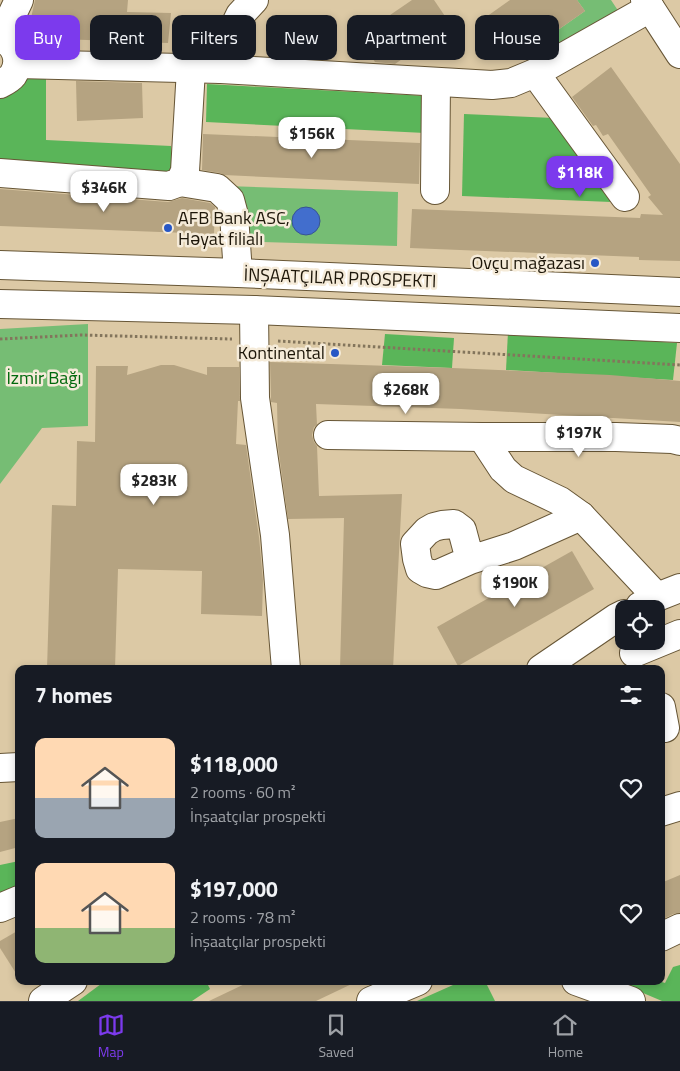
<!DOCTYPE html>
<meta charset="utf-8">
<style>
:root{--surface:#171b24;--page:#20242c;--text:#f1f3f6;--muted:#9ea1a6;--line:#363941;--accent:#7c3aed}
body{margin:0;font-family:"Titillium Web",sans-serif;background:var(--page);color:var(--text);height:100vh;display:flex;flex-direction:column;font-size:19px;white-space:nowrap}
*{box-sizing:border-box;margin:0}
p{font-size:16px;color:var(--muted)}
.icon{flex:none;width:28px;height:28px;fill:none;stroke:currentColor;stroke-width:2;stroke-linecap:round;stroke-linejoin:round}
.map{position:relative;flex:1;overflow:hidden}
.details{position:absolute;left:15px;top:665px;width:650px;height:320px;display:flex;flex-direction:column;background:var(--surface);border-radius:10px;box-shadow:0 2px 8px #0003}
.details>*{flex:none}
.banner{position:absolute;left:15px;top:15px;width:650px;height:45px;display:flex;gap:10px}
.tools{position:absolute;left:615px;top:600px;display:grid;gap:10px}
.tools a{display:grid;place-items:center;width:50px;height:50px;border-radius:10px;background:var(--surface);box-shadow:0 2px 8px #0003;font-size:25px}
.price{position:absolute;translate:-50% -42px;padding:0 11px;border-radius:10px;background:#fff;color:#222;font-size:16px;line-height:32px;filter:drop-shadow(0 1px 2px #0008)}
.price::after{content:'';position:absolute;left:50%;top:30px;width:15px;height:11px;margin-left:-8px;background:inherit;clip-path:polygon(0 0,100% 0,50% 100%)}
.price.on{background:var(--accent);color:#fff}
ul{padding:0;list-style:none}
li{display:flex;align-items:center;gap:15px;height:125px;padding:0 20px}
li span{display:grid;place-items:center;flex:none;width:140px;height:100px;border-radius:10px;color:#555}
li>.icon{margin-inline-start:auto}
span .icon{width:60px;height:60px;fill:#fffc;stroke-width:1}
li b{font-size:21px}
h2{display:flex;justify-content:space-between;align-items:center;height:60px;padding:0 20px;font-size:21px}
.chip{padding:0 18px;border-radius:10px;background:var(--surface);box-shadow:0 2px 8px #0003;font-size:18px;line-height:45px}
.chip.on{background:var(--accent);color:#fff}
.dock{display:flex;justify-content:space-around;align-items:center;height:70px;border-top:1px solid var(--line);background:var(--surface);font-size:14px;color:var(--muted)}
.dock a{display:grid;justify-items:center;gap:2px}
.dock .on{color:var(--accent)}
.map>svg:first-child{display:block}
.green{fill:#76bd74}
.forest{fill:#5ab559}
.water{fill:#426ecd;stroke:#375492}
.building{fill:#b5a381}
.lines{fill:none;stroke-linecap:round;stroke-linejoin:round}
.minor-casing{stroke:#675636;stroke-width:30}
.major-casing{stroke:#675636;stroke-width:30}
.path{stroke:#83755c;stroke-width:3;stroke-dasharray:2.5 2.5;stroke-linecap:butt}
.minor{stroke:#fff;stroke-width:28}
.major{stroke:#fff;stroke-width:28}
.poi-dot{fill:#2757c5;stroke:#f5ebd9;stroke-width:2}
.labels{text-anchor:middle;stroke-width:5;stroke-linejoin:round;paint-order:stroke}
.poi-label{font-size:18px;fill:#1d1609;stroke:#f5ebd9;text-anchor:end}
.street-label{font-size:18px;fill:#1d1609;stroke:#f5ebd9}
.park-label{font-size:18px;fill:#00680c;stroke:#f5ebd9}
</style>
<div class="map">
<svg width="680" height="1001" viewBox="0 0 680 1001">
<rect width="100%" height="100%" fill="#dcc9a5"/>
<!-- green -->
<g class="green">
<path d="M577 0H611L619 12 558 52 548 37 585 11Z"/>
<path d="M226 186 398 192 397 246 224 241Z"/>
<path d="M88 324V426L42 428 0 484V329Z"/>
</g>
<!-- forest -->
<g class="forest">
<path d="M23 79H46V140L171 146 173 176 0 163V99L8 94Z"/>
<path d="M207 84 427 96 425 133 206 122Z"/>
<path d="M464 114 554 118 611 202 462 196Z"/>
<path d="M508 332 677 343 673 380 506 370Z"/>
<path d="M385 334 454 338 452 368 382 365Z"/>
<path d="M19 861V890L0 898V865Z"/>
<path d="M680 965V1001H662L617 982 618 981H659L665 983 673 967Z"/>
<path d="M105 981H206L210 989 192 1001H78Z"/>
<path d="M462 981H485L495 1001H417Z"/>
</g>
<!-- water -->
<circle class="water" cx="306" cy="221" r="14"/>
<!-- building -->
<g class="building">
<path d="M35 0H128L127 12 171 13 168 43 60 39 59 49H40L41 21 31 18Z"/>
<path d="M412 0H434L451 25 395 64 375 62 358 37Z"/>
<path d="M510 0H577L585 11 515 60 486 17Z"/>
<path d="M611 67 680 164V261L639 260V257L410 248 412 209 640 218 641 214 663 215 648 197 651 195 608 134 603 136 596 125 593 126 572 97Z"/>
<path d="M76 81 142 83 143 118 77 121Z"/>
<path d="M203 134 420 143 419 184 224 175 220 173 202 170Z"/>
<path d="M0 189 168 202 182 198 210 203 215 207 214 234 0 226Z"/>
<path d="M270 362 452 368 610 375 680 381V422L461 409 316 404 317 425 314 427 312 435 314 442 317 446 319 496 402 494 393 669H340L344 518 288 519 278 447 277 403 271 402V397Z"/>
<path d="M161 365H174L207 375V367H239L240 401H238L236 444 246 445 259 537 263 580 262 616 201 614 202 571 118 569 115 669H47L52 505 76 506 77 441 95 442 96 366H128L127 375Z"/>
<path d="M572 551 594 589 458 666 437 627Z"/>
<path d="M19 818V847L0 852V822Z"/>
<path d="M680 875V913L673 914 661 920V883Z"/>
<path d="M19 930V978L0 948V941Z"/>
<path d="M251 981H358L316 1001H209Z"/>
</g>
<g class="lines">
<defs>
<g id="minor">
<path d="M645 0 680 54"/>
<path d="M0 38C16 43 22 61 13 75 10 79 4 82 0 84"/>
<path d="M1 38 19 0"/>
<path d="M18 64 221 69 492 85 511 83 535 73 650 8"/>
<path d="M221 69 229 38 240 15 254 0"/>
<path d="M535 73 625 197"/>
<path d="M0 173 169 186 180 182 185 171 191 69"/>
<path d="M180 182 217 188 230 200 234 215 238 273"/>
<path d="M435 190 436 82"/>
<path d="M254 310 255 398 275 535 286 669"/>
<path d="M328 435 482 437H616L672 439 680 441"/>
<path d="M482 437 503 469 514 479 560 501 581 516 657 597"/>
<path d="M470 560 462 530 454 524 442 525 434 527 427 531 415 544 417 559 420 569 427 573 436 575 470 560 514 546 581 516"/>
<path d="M640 606 657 597 680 588"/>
<path d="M634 653 680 634"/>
<path d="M541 669 616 618 624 614"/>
<path d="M661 707 665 728"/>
<path d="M0 768 19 767"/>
<path d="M661 812 680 806"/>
<path d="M0 908 19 900"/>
<path d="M661 937 680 928"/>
<path d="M576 981 631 1001"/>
<path d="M43 1001 73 981"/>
<path d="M371 1001 418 981"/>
</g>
<g id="major">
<path d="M0 265 238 273 680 292"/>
<path d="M0 304 254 310 680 328"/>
</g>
</defs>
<!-- minor casing -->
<use href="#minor" class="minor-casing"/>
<!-- major casing -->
<use href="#major" class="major-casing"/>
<!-- path -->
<g class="path">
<path d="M0 339 81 335 232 339"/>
<path d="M278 341 680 365"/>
</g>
<!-- minor -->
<use href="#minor" class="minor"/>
<!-- major -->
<use href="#major" class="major"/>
</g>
<!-- markers -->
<g class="poi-dot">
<circle cx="168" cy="228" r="5"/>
<circle cx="595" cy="263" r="5"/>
<circle cx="335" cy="353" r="5"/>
</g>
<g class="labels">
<!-- poi labels -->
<g class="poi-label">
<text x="178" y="224" text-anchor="start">AFB Bank ASC,<tspan x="178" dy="21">Həyat filialı</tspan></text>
<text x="585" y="269">Ovçu mağazası</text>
<text x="325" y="359">Kontinental</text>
</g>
<!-- street labels -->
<g class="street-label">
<text transform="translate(340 278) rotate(2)" y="6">İNŞAATÇILAR PROSPEKTI</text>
</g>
<!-- park labels -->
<g class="park-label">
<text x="44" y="384">İzmir Bağı</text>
</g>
</g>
</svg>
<div class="tools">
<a><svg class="icon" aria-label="locate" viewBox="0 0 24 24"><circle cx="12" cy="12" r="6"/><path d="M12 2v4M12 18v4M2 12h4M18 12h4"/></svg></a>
</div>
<b class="price" style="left:312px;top:159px">$156K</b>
<b class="price on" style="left:580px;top:198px">$118K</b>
<b class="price" style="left:104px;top:213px">$346K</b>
<b class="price" style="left:406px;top:415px">$268K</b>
<b class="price" style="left:579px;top:458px">$197K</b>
<b class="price" style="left:154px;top:506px">$283K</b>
<b class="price" style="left:515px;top:608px">$190K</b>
<div class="banner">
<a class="chip on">Buy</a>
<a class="chip">Rent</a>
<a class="chip">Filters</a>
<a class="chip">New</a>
<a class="chip">Apartment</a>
<a class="chip">House</a>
</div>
<section class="details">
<h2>7 homes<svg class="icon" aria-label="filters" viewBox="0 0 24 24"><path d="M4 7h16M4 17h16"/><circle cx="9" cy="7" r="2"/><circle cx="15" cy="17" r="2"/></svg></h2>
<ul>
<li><span style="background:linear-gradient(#ffd9b3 60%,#9aa5b1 0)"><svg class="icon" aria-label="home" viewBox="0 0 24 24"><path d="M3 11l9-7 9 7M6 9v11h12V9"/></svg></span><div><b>$118,000</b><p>2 rooms · 60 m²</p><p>İnşaatçılar prospekti</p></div><svg class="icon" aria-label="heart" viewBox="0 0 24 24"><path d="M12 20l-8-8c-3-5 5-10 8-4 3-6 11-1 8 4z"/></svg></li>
<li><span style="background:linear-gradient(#ffd9b3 65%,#8fb573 0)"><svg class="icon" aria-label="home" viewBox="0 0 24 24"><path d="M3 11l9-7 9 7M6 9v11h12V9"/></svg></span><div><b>$197,000</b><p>2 rooms · 78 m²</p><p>İnşaatçılar prospekti</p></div><svg class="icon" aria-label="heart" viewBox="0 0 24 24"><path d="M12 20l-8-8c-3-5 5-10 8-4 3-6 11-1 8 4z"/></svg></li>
</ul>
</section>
</div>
<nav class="dock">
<a class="on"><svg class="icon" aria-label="map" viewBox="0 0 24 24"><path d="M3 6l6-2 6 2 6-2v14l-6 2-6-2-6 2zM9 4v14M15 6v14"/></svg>Map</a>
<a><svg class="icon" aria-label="saved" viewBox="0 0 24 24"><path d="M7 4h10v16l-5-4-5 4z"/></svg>Saved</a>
<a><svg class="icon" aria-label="home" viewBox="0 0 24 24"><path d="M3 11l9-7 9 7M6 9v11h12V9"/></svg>Home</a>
</nav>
